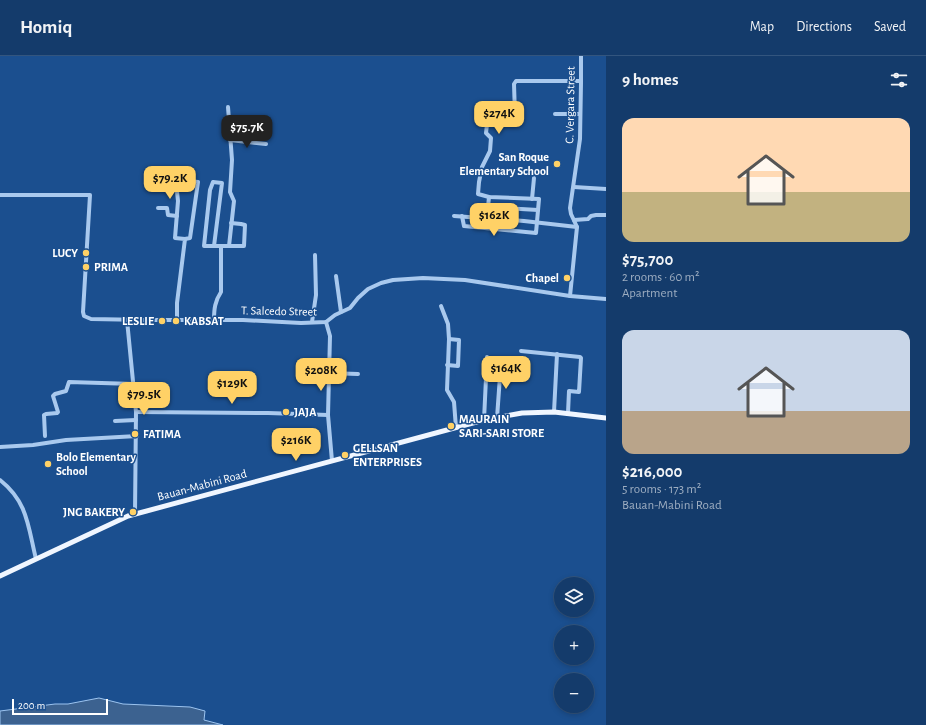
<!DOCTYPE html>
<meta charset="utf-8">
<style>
:root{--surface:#143b6b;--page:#1d4271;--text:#f1f3f6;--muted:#9dadc1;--line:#33557e;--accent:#ffd166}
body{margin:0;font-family:"Alegreya Sans",sans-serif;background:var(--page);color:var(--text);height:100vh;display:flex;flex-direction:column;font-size:15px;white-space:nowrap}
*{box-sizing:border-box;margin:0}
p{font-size:13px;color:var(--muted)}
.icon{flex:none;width:22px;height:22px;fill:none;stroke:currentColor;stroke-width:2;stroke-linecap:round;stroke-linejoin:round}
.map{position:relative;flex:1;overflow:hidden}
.side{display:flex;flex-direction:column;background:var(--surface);width:320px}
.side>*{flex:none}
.tools{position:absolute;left:554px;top:521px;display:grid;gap:8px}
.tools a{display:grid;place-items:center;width:40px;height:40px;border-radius:50%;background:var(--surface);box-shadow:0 2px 6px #0003,0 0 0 1px var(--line);font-size:20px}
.scale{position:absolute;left:12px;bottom:10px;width:96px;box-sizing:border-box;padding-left:4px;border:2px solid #fff;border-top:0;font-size:11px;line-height:14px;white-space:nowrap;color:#fff;-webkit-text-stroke:3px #1b4f8f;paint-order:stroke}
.price{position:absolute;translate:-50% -34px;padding:0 9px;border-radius:8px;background:var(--accent);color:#111;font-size:13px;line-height:26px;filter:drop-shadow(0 1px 2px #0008)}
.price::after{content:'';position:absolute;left:50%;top:24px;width:12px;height:9px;margin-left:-6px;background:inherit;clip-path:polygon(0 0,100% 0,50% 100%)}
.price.current{background:#222;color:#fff}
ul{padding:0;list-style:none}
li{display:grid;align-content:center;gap:8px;height:212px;padding:0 16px}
li span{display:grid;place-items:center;height:124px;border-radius:12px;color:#555}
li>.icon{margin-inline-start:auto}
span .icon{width:72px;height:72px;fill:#fffc;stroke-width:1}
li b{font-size:17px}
h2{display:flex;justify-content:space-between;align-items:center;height:48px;padding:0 16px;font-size:17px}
header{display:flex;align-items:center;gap:24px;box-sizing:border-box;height:56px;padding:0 20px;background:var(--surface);border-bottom:1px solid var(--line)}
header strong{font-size:19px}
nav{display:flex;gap:22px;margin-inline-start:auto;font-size:14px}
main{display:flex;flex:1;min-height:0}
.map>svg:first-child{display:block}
.water{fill:#3c6290;stroke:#9cc4f0}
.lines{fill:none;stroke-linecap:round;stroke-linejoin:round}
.minor{stroke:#a9c9ee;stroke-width:4}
.major{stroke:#f0f6ff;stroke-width:5}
.poi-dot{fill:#ffd166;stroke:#1b4f8f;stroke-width:1.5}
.labels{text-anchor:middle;stroke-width:3;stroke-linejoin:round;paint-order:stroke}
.street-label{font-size:12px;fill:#fff;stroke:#1b4f8f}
.poi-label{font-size:12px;font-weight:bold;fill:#fff;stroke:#1b4f8f;text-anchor:start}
</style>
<header>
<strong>Homiq</strong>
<nav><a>Map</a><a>Directions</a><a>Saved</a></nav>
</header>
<main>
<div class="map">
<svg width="606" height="669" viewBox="0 0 606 669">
<rect width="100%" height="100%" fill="#1b4f8f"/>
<!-- water -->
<path class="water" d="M99 642 123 648 190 651 205 655 204 664 223 669H0V655L55 648H68Z"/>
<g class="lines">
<!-- minor -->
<g class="minor">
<path d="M228 51 232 104 230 136 234 145 229 190"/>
<path d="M555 58H580"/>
<path d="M230 84 266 88"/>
<path d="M574 131 606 133"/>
<path d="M0 139H90L83 256 84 260 91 263 146 264H243L301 267 326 266 335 259 350 252 358 242 368 233 381 227 393 224 423 222 465 224 570 240 606 243"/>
<path d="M489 141 488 151 538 154"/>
<path d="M532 143 534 122"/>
<path d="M158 152H167L168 159 177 160"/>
<path d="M454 160 524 165 577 171"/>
<path d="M462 160 464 170 536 177 539 143 489 141 478 138 479 126 482 111 490 95 491 82 486 77 488 60H513L515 59 514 28 516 25H581"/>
<path d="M574 164 588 163 591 160 596 159H606"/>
<path d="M214 190 222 127 213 126 210 134 204 190H244L245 169 241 168 231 167"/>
<path d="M336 220 341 256"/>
<path d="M570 240 577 171 571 158 570 152 580 83 581 27V0"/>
<path d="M441 250 448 268 449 283 447 334 454 346 456 372"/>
<path d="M127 264 136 356 135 458"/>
<path d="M214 264C214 253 215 245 221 236V190"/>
<path d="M177 265V247L185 183 190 182 198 126 180 124 177 136 178 145 175 182 185 183"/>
<path d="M312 266 316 239 315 199"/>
<path d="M326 266 330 280 328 359 332 405"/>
<path d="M521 295 580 301 581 302 579 336 569 335 568 357"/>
<path d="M447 309 458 310 459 284 449 283"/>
<path d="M329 317 358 318"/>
<path d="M136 356 268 357 328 359"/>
<path d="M554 356 557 298"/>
<path d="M497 362 501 306"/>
<path d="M484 364 487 301"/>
<path d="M115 365 136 364"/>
<path d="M45 380 44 359 46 358 57 357 58 356 53 340 55 338 66 335 69 326 134 328"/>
<path d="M0 391 33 389 66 384 137 380"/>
<path d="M0 424C28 446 28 471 36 503"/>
</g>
<!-- major -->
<path class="major" d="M0 520 128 460 484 364 522 357 554 356 606 362"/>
</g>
<!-- markers -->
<g class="poi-dot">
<circle cx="557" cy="108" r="4"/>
<circle cx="86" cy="197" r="4"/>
<circle cx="86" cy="211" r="4"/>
<circle cx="567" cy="222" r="4"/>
<circle cx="162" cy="265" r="4"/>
<circle cx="176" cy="265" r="4"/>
<circle cx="286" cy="356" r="4"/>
<circle cx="451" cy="370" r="4"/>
<circle cx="135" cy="378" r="4"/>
<circle cx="345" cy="399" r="4"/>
<circle cx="48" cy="408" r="4"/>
<circle cx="133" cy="456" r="4"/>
</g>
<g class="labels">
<!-- street labels -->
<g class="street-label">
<text transform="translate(570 49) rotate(-89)" y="4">C. Vergara Street</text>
<text transform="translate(279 255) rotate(1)" y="4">T. Salcedo Street</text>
<text transform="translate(202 429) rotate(-15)" y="4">Bauan-Mabini Road</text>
</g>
<!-- poi labels -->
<g class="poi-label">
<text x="549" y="105" text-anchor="end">San Roque<tspan x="549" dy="14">Elementary School</tspan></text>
<text x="78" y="201" text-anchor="end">LUCY</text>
<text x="94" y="215">PRIMA</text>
<text x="559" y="226" text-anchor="end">Chapel</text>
<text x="154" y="269" text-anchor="end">LESLIE</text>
<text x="184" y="269">KABSAT</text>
<text x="294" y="360">JAJA</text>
<text x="459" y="367">MAURAIN<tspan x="459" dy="14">SARI-SARI STORE</tspan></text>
<text x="143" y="382">FATIMA</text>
<text x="353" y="396">GELLSAN<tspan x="353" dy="14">ENTERPRISES</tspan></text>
<text x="56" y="405">Bolo Elementary<tspan x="56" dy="14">School</tspan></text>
<text x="125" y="460" text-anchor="end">JNG BAKERY</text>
</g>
</g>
</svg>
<div class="tools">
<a><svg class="icon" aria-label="layers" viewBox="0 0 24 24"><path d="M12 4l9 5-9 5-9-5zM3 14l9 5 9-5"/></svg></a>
<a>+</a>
<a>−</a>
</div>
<div class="scale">200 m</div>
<b class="price" style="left:499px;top:79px">$274K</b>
<b class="price current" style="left:247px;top:93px">$75.7K</b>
<b class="price" style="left:170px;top:144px">$79.2K</b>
<b class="price" style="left:494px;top:181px">$162K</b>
<b class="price" style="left:506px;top:334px">$164K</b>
<b class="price" style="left:321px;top:336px">$208K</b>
<b class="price" style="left:232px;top:349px">$129K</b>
<b class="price" style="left:144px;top:360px">$79.5K</b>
<b class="price" style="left:296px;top:406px">$216K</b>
</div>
<section class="side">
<h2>9 homes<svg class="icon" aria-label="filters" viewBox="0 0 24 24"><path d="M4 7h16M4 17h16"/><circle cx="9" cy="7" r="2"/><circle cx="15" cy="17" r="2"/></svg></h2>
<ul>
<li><span style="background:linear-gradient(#ffd9b3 60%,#c2b280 0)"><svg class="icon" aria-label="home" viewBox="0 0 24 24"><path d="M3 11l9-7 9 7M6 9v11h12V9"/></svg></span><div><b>$75,700</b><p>2 rooms · 60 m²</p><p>Apartment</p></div></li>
<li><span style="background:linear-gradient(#c9d6e8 65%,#b9a48a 0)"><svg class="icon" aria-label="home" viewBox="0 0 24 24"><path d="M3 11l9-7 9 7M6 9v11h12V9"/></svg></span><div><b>$216,000</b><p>5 rooms · 173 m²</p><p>Bauan-Mabini Road</p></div></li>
</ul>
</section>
</main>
